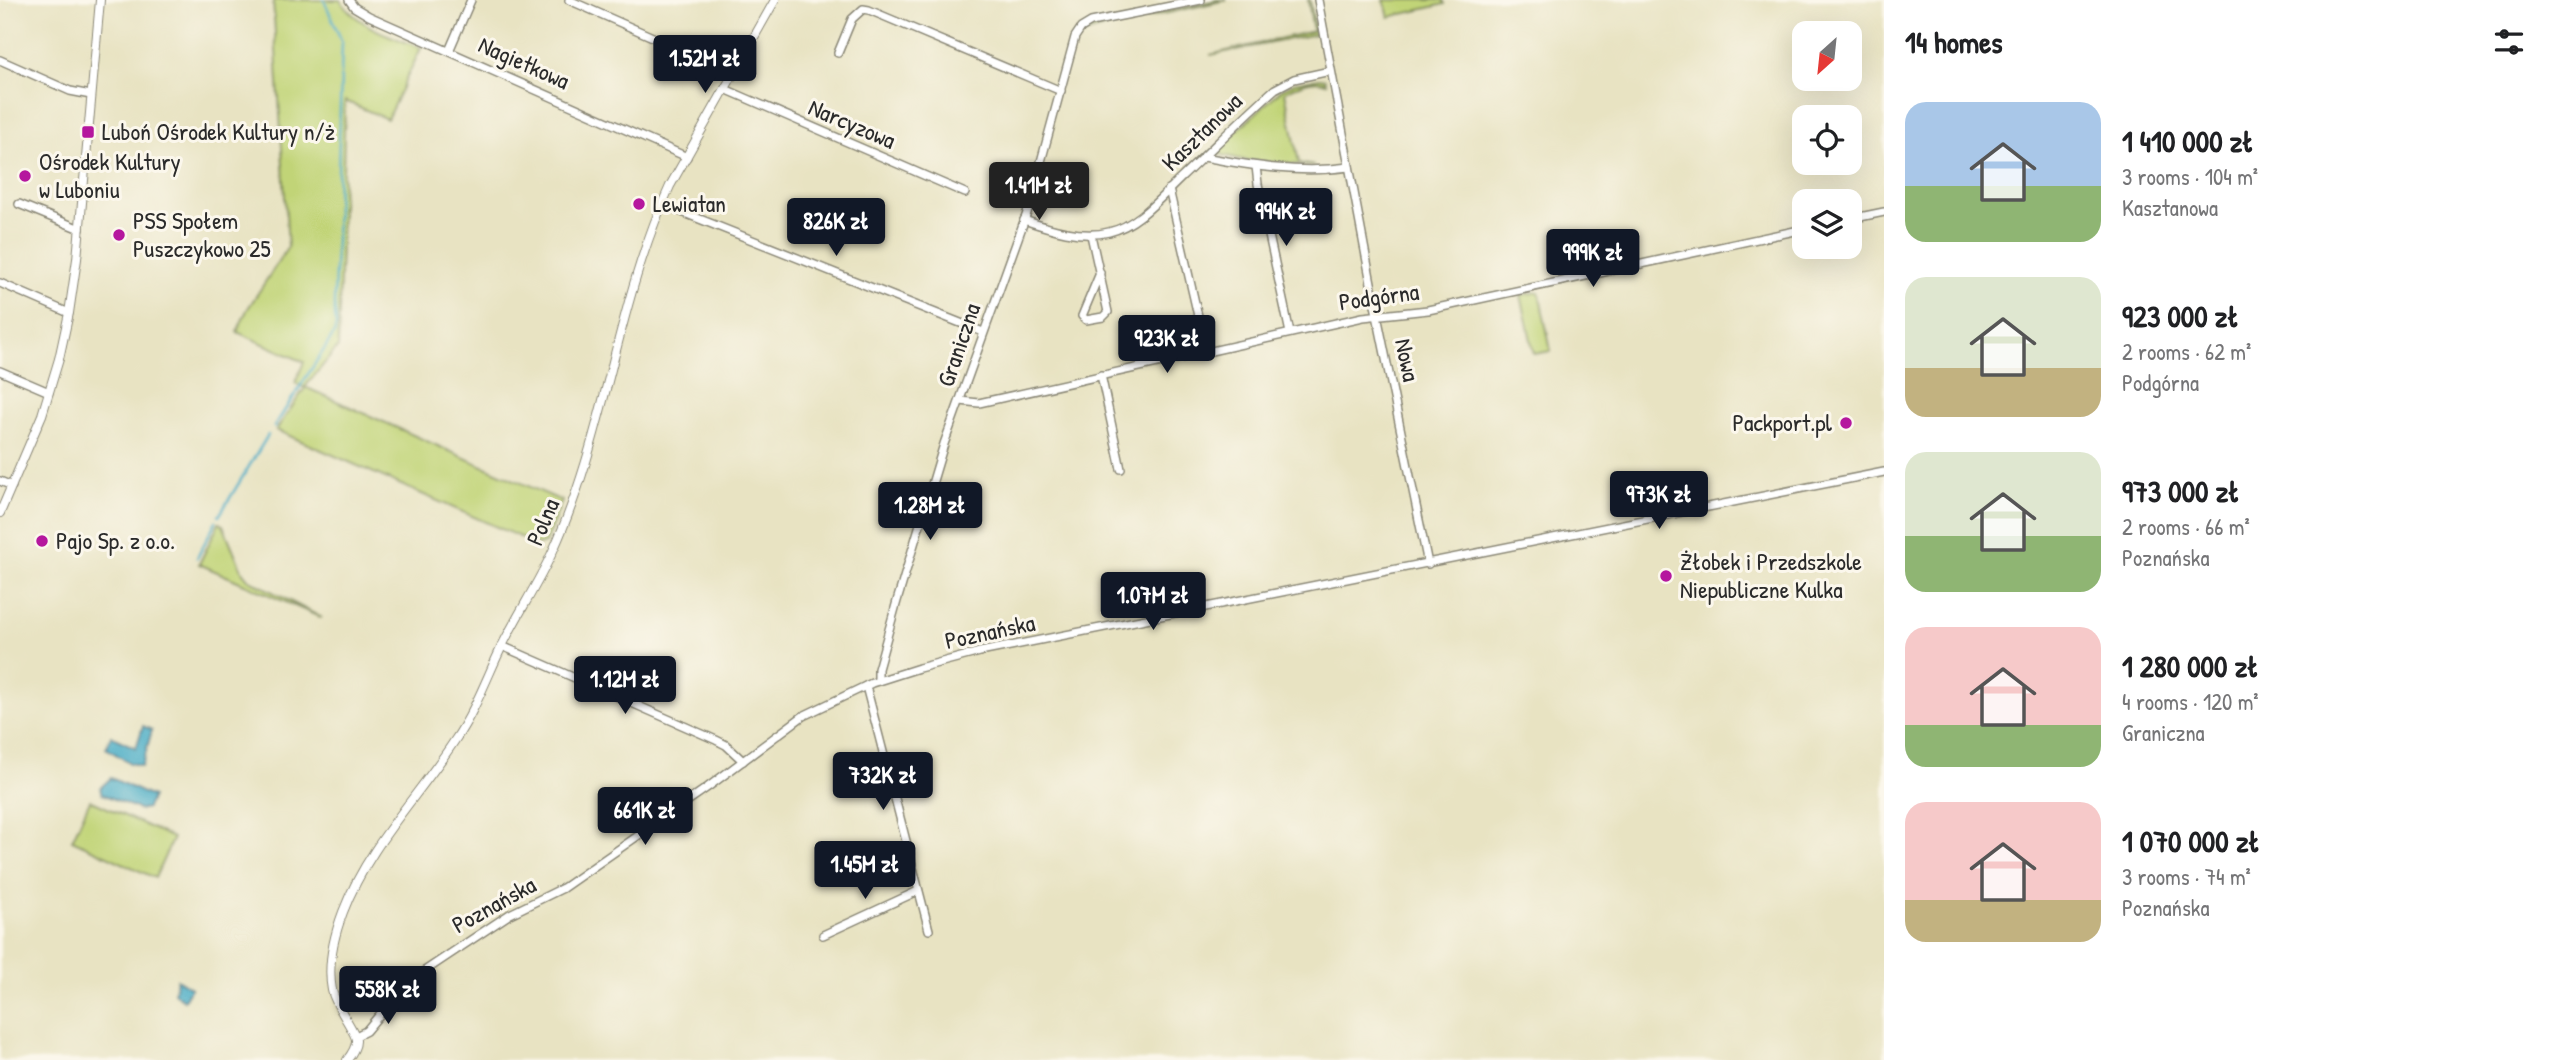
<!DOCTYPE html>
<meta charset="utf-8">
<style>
:root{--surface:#fff;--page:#f6f6f6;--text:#202124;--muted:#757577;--accent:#111827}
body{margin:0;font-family:"Patrick Hand",sans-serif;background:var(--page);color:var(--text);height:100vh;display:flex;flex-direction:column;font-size:26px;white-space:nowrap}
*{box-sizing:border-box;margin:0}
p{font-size:23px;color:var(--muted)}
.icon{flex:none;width:38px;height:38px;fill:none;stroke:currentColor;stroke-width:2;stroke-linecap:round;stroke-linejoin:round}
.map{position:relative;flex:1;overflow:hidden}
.side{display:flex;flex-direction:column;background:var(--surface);width:665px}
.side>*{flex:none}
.needle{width:46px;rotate:207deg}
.controls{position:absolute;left:1792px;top:21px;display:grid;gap:14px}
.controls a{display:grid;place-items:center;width:70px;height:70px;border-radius:14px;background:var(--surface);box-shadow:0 7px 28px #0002;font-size:35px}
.price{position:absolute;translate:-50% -60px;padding:0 16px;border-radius:7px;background:var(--accent);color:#fff;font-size:23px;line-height:46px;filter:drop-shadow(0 2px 4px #0008)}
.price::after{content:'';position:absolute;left:50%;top:42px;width:21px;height:16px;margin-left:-10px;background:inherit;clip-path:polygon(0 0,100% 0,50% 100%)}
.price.on{background:#222;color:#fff}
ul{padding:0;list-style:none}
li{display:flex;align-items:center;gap:21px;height:175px;padding:0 21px}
li span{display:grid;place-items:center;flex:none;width:196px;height:140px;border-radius:21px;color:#555}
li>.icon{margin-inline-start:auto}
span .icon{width:84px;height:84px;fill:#fffc;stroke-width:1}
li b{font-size:30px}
h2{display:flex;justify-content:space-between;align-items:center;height:84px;padding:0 21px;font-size:30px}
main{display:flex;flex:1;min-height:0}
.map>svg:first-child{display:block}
.green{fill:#c1d477;stroke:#768051;stroke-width:2}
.water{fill:#44aac4;stroke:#386a78;stroke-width:2}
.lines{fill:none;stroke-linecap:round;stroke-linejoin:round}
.stream{stroke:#44aac4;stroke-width:2.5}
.minor-casing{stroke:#8a8776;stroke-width:10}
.tertiary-casing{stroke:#8a8776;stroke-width:10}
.minor{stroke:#fff;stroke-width:7}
.tertiary{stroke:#fff;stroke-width:8}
.poi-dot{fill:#b5179e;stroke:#fbf7ec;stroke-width:2.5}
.labels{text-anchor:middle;stroke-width:6;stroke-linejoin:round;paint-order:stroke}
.street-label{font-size:24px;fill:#2b2b2b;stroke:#fbf7ec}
.poi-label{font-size:24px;fill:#2b2b2b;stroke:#fbf7ec;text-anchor:start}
</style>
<main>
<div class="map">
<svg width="1884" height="1060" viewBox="0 0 1884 1060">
<rect width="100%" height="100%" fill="#fbf7ec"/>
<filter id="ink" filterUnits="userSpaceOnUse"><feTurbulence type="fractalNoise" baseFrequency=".0143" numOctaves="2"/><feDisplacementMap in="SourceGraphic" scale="14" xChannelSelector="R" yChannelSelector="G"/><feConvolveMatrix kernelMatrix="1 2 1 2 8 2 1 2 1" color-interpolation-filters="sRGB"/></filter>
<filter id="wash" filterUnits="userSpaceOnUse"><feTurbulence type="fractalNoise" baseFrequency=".00686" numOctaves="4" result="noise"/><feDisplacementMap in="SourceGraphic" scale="28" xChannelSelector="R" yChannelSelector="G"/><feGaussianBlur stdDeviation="1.57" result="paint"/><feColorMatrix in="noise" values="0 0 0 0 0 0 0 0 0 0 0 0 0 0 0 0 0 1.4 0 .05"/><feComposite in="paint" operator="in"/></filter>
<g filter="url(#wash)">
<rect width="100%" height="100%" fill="#e8e3c2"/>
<!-- green -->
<g class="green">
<path d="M273 0H340C358 27 391 36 421 48L387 119 345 101 338 347 305 387 562 501 545 543 538 545 276 430 305 388 295 383 304 362 237 332 247 310 288 247Z"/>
<path d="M1217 0H1226L1110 26 1083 34 1077 40 1084 30 1092 27Z"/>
<path d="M1308 0H1310L1316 34 1210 55 1313 31Z"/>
<path d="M1384 0H1443L1445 4 1389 17Z"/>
<path d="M1320 78 1325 79 1326 83C1313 78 1296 85 1285 92L1299 163 1314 166 1244 160 1218 154V148L1282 89 1294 83Z"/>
<path d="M1539 292 1551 351 1534 354 1521 295Z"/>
<path d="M219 523 223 525 243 573 248 579 322 618 199 564Z"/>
<path d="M90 800 173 838 155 878 72 840Z"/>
</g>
<!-- water -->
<g class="water">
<path d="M143 726 152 730 142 766 130 763 106 748 111 736 136 748Z"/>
<path d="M111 778 152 797 147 808 140 810 102 794 100 788Z"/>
<path d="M177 979 191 988 184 1000 174 993Z"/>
</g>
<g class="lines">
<!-- stream -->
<g class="stream">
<path d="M274 427 334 334 336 325 334 304 342 42 324 0"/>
<path d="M219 516 268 435"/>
<path d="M197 558 216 521"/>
</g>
</g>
</g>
<g filter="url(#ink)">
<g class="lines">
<defs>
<g id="minor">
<path d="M349 0 354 7 369 16 687 157"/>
<path d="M569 0 734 73"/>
<path d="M1318 0 1377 315 1428 564"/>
<path d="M449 51 471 0"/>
<path d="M838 53 852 19 863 9 869 10 1061 91"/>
<path d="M0 60 70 91 91 95"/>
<path d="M725 89 965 193"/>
<path d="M1204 157C1252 166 1300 174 1349 167"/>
<path d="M1256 166 1258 184 1290 333"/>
<path d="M1169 189 1206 351"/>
<path d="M19 204 80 229"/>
<path d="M662 204 983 332"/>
<path d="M1850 219 1884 212"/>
<path d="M1024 220C1050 229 1082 239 1109 232 1137 226 1161 197 1181 178 1213 148 1243 117 1275 89L1294 79 1330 71"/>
<path d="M1091 235 1108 312 1103 317 1086 320 1082 316 1100 273"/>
<path d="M0 283 69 313"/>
<path d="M0 371 49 392"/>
<path d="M1101 375 1121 469"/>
<path d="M960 401 979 403 1363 317 1428 310 1804 229"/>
<path d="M0 481 12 486"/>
<path d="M502 646 716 740 726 745 743 761"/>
<path d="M878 681V669L897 601 944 444 1027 213 1075 37 1081 28 1091 22 1201 0"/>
<path d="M866 686 929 930"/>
<path d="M823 935 918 891"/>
<path d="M356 1036 366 1031 402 988 417 976 510 914 563 888 708 787 803 716 872 683 919 668 980 652 1884 472"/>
</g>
<g id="tertiary">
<path d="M0 513 42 415 59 359 69 313 77 259 100 0"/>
<path d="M347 1060C351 1055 356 1048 356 1041 357 1033 335 1006 332 990 327 964 334 936 343 912 368 846 417 798 455 740 475 711 487 677 502 646 518 614 537 585 552 553 606 436 616 303 670 186L775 0"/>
</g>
</defs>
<!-- minor casing -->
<use href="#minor" class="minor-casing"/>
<!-- tertiary casing -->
<use href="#tertiary" class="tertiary-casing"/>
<!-- minor -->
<use href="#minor" class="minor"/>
<!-- tertiary -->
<use href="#tertiary" class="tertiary"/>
</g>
</g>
<!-- markers -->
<g class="poi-dot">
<rect x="81" y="125" width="14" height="14" rx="3.5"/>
<circle cx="25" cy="176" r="7"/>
<circle cx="639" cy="204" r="7"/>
<circle cx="119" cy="235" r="7"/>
<circle cx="1846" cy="423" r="7"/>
<circle cx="42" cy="541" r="7"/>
<circle cx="1666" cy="576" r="7"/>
</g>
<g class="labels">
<!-- street labels -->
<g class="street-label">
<text transform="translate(524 63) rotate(24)" y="8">Nagietkowa</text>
<text transform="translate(852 124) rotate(23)" y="8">Narcyzowa</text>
<text transform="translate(1202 132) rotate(-44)" y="8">Kasztanowa</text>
<text transform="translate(1379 297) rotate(-8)" y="8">Podgórna</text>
<text transform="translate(959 345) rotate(-71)" y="8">Graniczna</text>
<text transform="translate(1407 360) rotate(78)" y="8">Nowa</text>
<text transform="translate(543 522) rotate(-67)" y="8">Polna</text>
<text transform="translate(990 632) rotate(-12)" y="8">Poznańska</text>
<text transform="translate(494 905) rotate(-29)" y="8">Poznańska</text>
</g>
<!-- poi labels -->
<g class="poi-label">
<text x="102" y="140">Luboń Ośrodek Kultury n/ż</text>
<text x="39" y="170">Ośrodek Kultury<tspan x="39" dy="28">w Luboniu</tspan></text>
<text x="653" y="212">Lewiatan</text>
<text x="133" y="229">PSS Społem<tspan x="133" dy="28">Puszczykowo 25</tspan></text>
<text x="1832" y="431" text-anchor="end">Packport.pl</text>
<text x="56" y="549">Pajo Sp. z o.o.</text>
<text x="1680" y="570">Żłobek i Przedszkole<tspan x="1680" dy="28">Niepubliczne Kulka</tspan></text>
</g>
</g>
</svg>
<div class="controls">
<a><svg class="needle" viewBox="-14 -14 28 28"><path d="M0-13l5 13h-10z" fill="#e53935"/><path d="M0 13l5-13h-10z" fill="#757577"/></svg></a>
<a><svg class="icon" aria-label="locate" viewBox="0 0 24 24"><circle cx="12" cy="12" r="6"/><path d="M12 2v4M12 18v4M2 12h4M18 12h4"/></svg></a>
<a><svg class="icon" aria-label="layers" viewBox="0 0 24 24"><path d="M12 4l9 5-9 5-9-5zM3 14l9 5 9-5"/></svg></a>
</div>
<b class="price" style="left:705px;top:95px">1.52M zł</b>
<b class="price on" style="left:1039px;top:222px">1.41M zł</b>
<b class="price" style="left:1286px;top:248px">994K zł</b>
<b class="price" style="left:836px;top:258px">826K zł</b>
<b class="price" style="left:1593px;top:289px">999K zł</b>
<b class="price" style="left:1167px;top:375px">923K zł</b>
<b class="price" style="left:1659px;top:531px">973K zł</b>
<b class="price" style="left:930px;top:542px">1.28M zł</b>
<b class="price" style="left:1153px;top:632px">1.07M zł</b>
<b class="price" style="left:625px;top:716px">1.12M zł</b>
<b class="price" style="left:883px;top:812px">732K zł</b>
<b class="price" style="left:645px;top:847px">661K zł</b>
<b class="price" style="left:865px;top:901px">1.45M zł</b>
<b class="price" style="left:388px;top:1026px">558K zł</b>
</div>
<section class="side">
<h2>14 homes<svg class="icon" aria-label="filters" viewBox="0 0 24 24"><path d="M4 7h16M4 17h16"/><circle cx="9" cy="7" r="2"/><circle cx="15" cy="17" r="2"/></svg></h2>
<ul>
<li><span style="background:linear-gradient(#a9c7e8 60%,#8fb573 0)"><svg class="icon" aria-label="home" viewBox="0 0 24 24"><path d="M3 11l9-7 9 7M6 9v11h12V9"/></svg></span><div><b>1 410 000 zł</b><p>3 rooms · 104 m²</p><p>Kasztanowa</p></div></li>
<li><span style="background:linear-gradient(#dfe7d0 65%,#c2b280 0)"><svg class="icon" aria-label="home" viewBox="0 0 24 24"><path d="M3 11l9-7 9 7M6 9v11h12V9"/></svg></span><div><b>923 000 zł</b><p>2 rooms · 62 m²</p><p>Podgórna</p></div></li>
<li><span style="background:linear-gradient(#dfe7d0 60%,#8fb573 0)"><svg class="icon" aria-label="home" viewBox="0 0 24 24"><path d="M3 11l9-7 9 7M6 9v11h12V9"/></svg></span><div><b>973 000 zł</b><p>2 rooms · 66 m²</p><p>Poznańska</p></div></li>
<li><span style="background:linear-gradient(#f6c9c9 70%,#8fb573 0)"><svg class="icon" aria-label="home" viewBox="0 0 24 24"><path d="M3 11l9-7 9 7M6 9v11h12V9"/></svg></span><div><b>1 280 000 zł</b><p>4 rooms · 120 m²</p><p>Graniczna</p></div></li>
<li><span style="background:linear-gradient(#f6c9c9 70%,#c2b280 0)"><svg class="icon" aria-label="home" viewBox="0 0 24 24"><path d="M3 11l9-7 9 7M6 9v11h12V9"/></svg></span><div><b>1 070 000 zł</b><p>3 rooms · 74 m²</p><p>Poznańska</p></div></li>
</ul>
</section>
</main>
